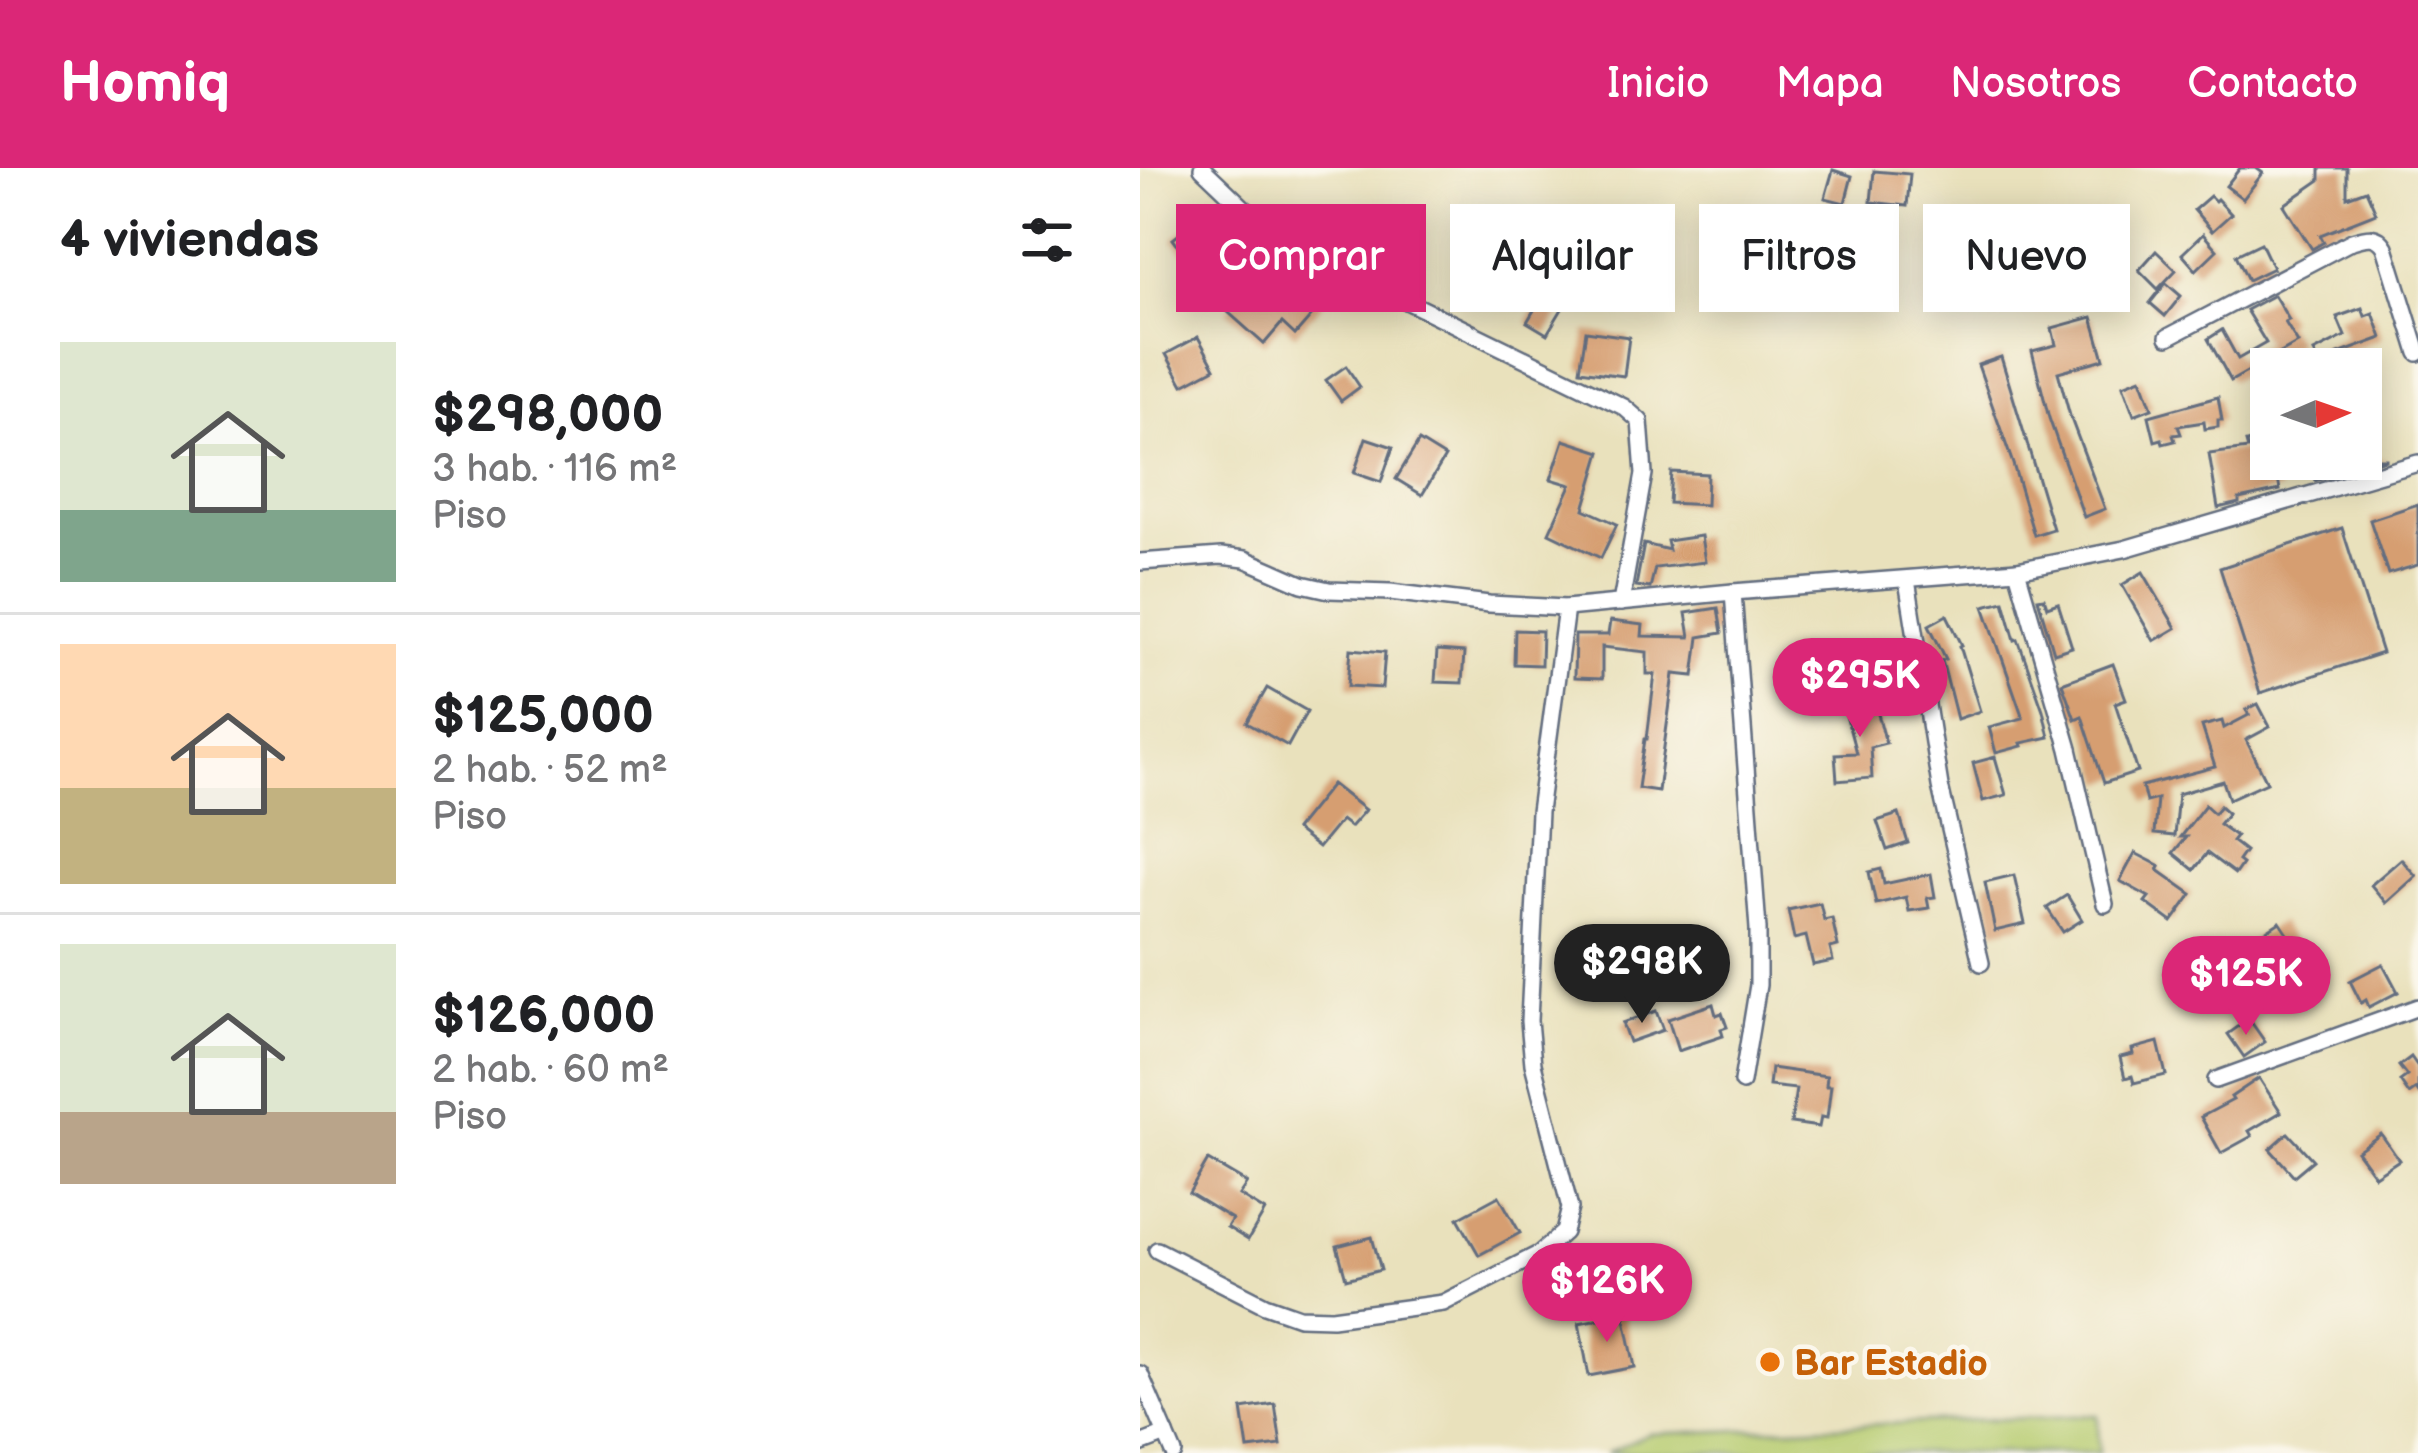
<!DOCTYPE html>
<html lang="es">
<meta charset="utf-8">
<style>
:root{--surface:#fff;--page:#f2f2f2;--text:#202124;--muted:#757577;--line:#e0e0e0;--accent:#db2777}
body{margin:0;font-family:"Balsamiq Sans",sans-serif;background:var(--page);color:var(--text);height:100vh;display:flex;flex-direction:column;font-size:45px;white-space:nowrap}
*{box-sizing:border-box;margin:0}
p{font-size:39px;color:var(--muted)}
.icon{flex:none;width:66px;height:66px;fill:none;stroke:currentColor;stroke-width:2;stroke-linecap:round;stroke-linejoin:round}
.map{position:relative;flex:1;overflow:hidden}
.sheet{display:flex;flex-direction:column;background:var(--surface);width:1140px}
.sheet>*{flex:none}
.banner{position:absolute;left:36px;top:36px;width:1062px;height:108px;display:flex;gap:24px}
.needle{width:78px;rotate:88deg}
.tools{position:absolute;left:1110px;top:180px;display:grid;gap:24px}
.tools a{display:grid;place-items:center;width:132px;height:132px;border-radius:0px;background:var(--surface);box-shadow:0 6px 30px #0003;font-size:60px}
.price{position:absolute;translate:-50% -102px;padding:0 27px;border-radius:42px;background:var(--accent);color:#fff;font-size:39px;line-height:78px;filter:drop-shadow(0 3px 6px #0008)}
.price::after{content:'';position:absolute;left:50%;top:72px;width:36px;height:27px;margin-left:-18px;background:inherit;clip-path:polygon(0 0,100% 0,50% 100%)}
.price.active{background:#222;color:#fff}
ul{padding:0;list-style:none}
li{display:flex;align-items:center;gap:36px;height:300px;padding:0 60px}
li+li{border-top:3px solid var(--line)}
li span{display:grid;place-items:center;flex:none;width:336px;height:240px;border-radius:0px;color:#555}
li>.icon{margin-inline-start:auto}
span .icon{width:144px;height:144px;fill:#fffc;stroke-width:1}
li b{font-size:51px}
h2{display:flex;justify-content:space-between;align-items:center;height:144px;padding:0 60px;font-size:51px}
.tag{padding:0 42px;border-radius:0px;background:var(--surface);box-shadow:0 6px 30px #0003;font-size:42px;line-height:108px}
.tag.active{background:var(--accent);color:#fff}
header{display:flex;align-items:center;gap:72px;box-sizing:border-box;height:168px;padding:0 60px;background:var(--accent);color:#fff}
header strong{font-size:57px}
nav{display:flex;gap:66px;margin-inline-start:auto;font-size:42px}
main{display:flex;flex:1;min-height:0}
.map>svg:first-child{display:block}
.green{fill:#b7cc71;stroke:#697e68;stroke-width:3}
.building{fill:#d69e71}
.lines{fill:none;stroke-linecap:round;stroke-linejoin:round}
.street-casing{stroke:#636d7f;stroke-width:20}
.street{stroke:#fff;stroke-width:15}
.food-dot{fill:#e8710a;stroke:#fbf7ec;stroke-width:4.5}
.labels{text-anchor:middle;stroke-width:9;stroke-linejoin:round;paint-order:stroke}
.food-label{font-size:36px;font-weight:bold;fill:#c56008;stroke:#fbf7ec;text-anchor:start}
</style>
<header>
<strong>Homiq</strong>
<nav><a>Inicio</a><a>Mapa</a><a>Nosotros</a><a>Contacto</a></nav>
</header>
<main>
<section class="sheet">
<h2>4 viviendas<svg class="icon" aria-label="filters" viewBox="0 0 24 24"><path d="M4 7h16M4 17h16"/><circle cx="9" cy="7" r="2"/><circle cx="15" cy="17" r="2"/></svg></h2>
<ul>
<li><span style="background:linear-gradient(#dfe7d0 70%,#7fa58c 0)"><svg class="icon" aria-label="home" viewBox="0 0 24 24"><path d="M3 11l9-7 9 7M6 9v11h12V9"/></svg></span><div><b>$298,000</b><p>3 hab. · 116 m²</p><p>Piso</p></div></li>
<li><span style="background:linear-gradient(#ffd9b3 60%,#c2b280 0)"><svg class="icon" aria-label="home" viewBox="0 0 24 24"><path d="M3 11l9-7 9 7M6 9v11h12V9"/></svg></span><div><b>$125,000</b><p>2 hab. · 52 m²</p><p>Piso</p></div></li>
<li><span style="background:linear-gradient(#dfe7d0 70%,#b9a48a 0)"><svg class="icon" aria-label="home" viewBox="0 0 24 24"><path d="M3 11l9-7 9 7M6 9v11h12V9"/></svg></span><div><b>$126,000</b><p>2 hab. · 60 m²</p><p>Piso</p></div></li>
</ul>
</section>
<div class="map">
<svg width="1278" height="1285" viewBox="0 0 1278 1285">
<rect width="100%" height="100%" fill="#fbf7ec"/>
<filter id="ink" filterUnits="userSpaceOnUse"><feTurbulence type="fractalNoise" baseFrequency=".00833" numOctaves="2"/><feDisplacementMap in="SourceGraphic" scale="24" xChannelSelector="R" yChannelSelector="G"/><feConvolveMatrix kernelMatrix="1 2 1 2 8 2 1 2 1" color-interpolation-filters="sRGB"/></filter>
<filter id="wash" filterUnits="userSpaceOnUse"><feTurbulence type="fractalNoise" baseFrequency=".004" numOctaves="4" result="noise"/><feDisplacementMap in="SourceGraphic" scale="48" xChannelSelector="R" yChannelSelector="G"/><feGaussianBlur stdDeviation="2.7" result="paint"/><feColorMatrix in="noise" values="0 0 0 0 0 0 0 0 0 0 0 0 0 0 0 0 0 1.4 0 .05"/><feComposite in="paint" operator="in"/></filter>
<g filter="url(#wash)">
<rect width="100%" height="100%" fill="#e9e1bc"/>
<!-- green -->
<path class="green" d="M958 1247 959 1285H466L509 1266Z"/>
<g id="blocks">
<!-- building -->
<g class="building">
<path d="M1100 0H1116L1123 5 1103 31 1086 18Z"/>
<path d="M1180 0H1207V29L1226 22 1236 45 1180 67 1184 74 1172 81 1144 37 1180 12Z"/>
<path d="M693 2 712 8 705 35 685 30Z"/>
<path d="M734 3 770 6 767 38 731 34Z"/>
<path d="M1070 28 1075 33 1077 31 1091 46 1072 63 1054 42Z"/>
<path d="M74 39 91 62 50 94 33 71Z"/>
<path d="M1063 66 1077 82 1056 102 1042 86Z"/>
<path d="M1121 75 1133 100 1108 112 1096 87Z"/>
<path d="M1016 83 1036 102 1018 121 999 102Z"/>
<path d="M436 88 459 105 440 132 431 126 407 166 387 154 406 122 410 124Z"/>
<path d="M148 106 182 136 155 167 142 155 124 176 87 143 111 115 128 129Z"/>
<path d="M1026 115 1041 128 1025 148 1010 135Z"/>
<path d="M1134 127 1149 152 1145 154 1158 175 1091 213 1068 171 1082 162 1098 191 1126 175 1106 142Z"/>
<path d="M1222 140 1225 148 1233 145 1242 170 1198 186 1203 198 1197 201H1183L1174 184 1205 168 1197 149Z"/>
<path d="M952 149 964 191 918 204 930 248 965 341 944 349 909 250 892 183 916 177 912 160Z"/>
<path d="M446 163 489 169 484 208 440 202Z"/>
<path d="M58 169 75 200 43 217 26 186Z"/>
<path d="M861 189 913 361 894 367 873 296 838 197Z"/>
<path d="M206 198 220 219 201 233 186 212Z"/>
<path d="M1001 210 1012 240 994 247 983 217Z"/>
<path d="M1078 229 1082 252H1078V259L1065 261 1064 254 1038 258 1041 266 1033 267 1035 273 1023 276 1022 271 1015 273 1009 248Z"/>
<path d="M1125 269 1135 312 1138 311 1140 322 1099 331V335L1078 340 1069 286 1108 281 1106 274Z"/>
<path d="M226 270 253 279 241 314 214 305Z"/>
<path d="M424 272 461 284 444 341 477 356 461 390 409 365 431 317 411 311Z"/>
<path d="M279 273 305 289 282 327 256 311Z"/>
<path d="M1169 291H1246V292L1175 313Z"/>
<path d="M531 304 567 306 566 337 529 335Z"/>
<path d="M1278 336V397L1248 406 1230 352Z"/>
<path d="M1202 360 1242 485 1120 525 1080 400Z"/>
<path d="M561 368 565 394 515 400 510 420 496 418 504 376 529 382 527 373Z"/>
<path d="M1003 404 1036 460 1014 473 982 417Z"/>
<path d="M904 430 907 439 918 435 932 479 914 485 898 431Z"/>
<path d="M864 433 875 472 878 471 903 542 909 569 881 575 882 578 856 585 849 559 883 550 844 438Z"/>
<path d="M578 440 582 465 559 469 554 508 534 506 518 623 498 620 505 571H507L515 506H507V484L462 479V511L434 510 435 467H468L470 453 503 457 502 468 550 469 546 445Z"/>
<path d="M807 447 822 477 820 478 840 543 817 551 802 492 806 491 789 457Z"/>
<path d="M375 462 402 463 401 497 374 496Z"/>
<path d="M211 481 245 484 242 520 208 518Z"/>
<path d="M297 483 324 485 322 515 295 514Z"/>
<path d="M674 492 684 512 680 513 682 521 650 529 642 500Z"/>
<path d="M973 496 986 531 975 535 998 604 964 615 942 548 935 551 922 515Z"/>
<path d="M127 520 167 543 148 578 107 555Z"/>
<path d="M733 528 746 575 730 579 732 610 697 613 695 586 716 585 703 536Z"/>
<path d="M1118 536 1130 559 1106 572 1127 614 1089 631 1083 613 1038 626 1034 668 1014 666 1017 631 1006 634 1002 618 1075 599 1062 558 1082 553 1084 560 1109 547 1106 542Z"/>
<path d="M855 589 866 627 843 633 833 595Z"/>
<path d="M192 616 225 642 210 659 201 652 178 680 155 662Z"/>
<path d="M1065 637 1074 645 1080 638 1088 645 1079 656 1096 668 1092 673 1105 683 1098 693 1102 696 1095 706 1067 685 1054 702 1033 685 1046 669H1040Z"/>
<path d="M759 646 768 675 747 682 737 653Z"/>
<path d="M995 685 1020 698 1018 702 1052 726 1032 754 1005 734 1009 729 980 713Z"/>
<path d="M1261 691 1276 708 1246 735 1231 717Z"/>
<path d="M741 701 744 716 791 706 795 729 787 730 789 740 769 743 766 729 736 736 729 704Z"/>
<path d="M874 707 885 756 855 763 845 714Z"/>
<path d="M927 727 942 752 923 764 907 740Z"/>
<path d="M680 735 684 752 692 750 698 778 690 780 693 793 673 797 666 768 654 771 648 742Z"/>
<path d="M1140 754 1159 783 1168 779 1175 794 1161 799 1165 809 1158 812 1162 823 1142 831 1125 790 1123 791 1111 773Z"/>
<path d="M1243 796 1258 824 1229 839 1226 832 1221 835 1210 813Z"/>
<path d="M573 836 576 847 582 845 587 859 581 861 583 868 538 883 528 851Z"/>
<path d="M516 843 523 862 489 874 482 855Z"/>
<path d="M1109 851 1125 874 1104 889 1088 866Z"/>
<path d="M1018 874 1026 907 994 915 992 908 985 910 980 889 993 886 992 881Z"/>
<path d="M1271 889 1278 899V924L1276 921 1269 926 1260 913 1267 908 1259 898Z"/>
<path d="M631 900 687 908 686 918H691L687 950 681 949 679 959 651 955 656 921 629 918Z"/>
<path d="M1119 910 1141 944 1109 963 1112 968 1081 985 1061 949 1093 932 1091 929Z"/>
<path d="M1148 965 1173 992 1154 1008 1130 981Z"/>
<path d="M1241 966 1259 992 1235 1008 1217 983Z"/>
<path d="M68 992 107 1015 99 1027 125 1043 108 1072 87 1059 92 1051 49 1025Z"/>
<path d="M359 1028 380 1065 339 1087 318 1050Z"/>
<path d="M232 1069 241 1102 206 1111 197 1078Z"/>
<path d="M484 1146 495 1199 449 1208 439 1155Z"/>
<path d="M135 1236 141 1277 108 1281 102 1241Z"/>
</g>
</g>
</g>
<g filter="url(#ink)">
<use href="#blocks" fill-opacity="0" stroke="#636d7f" stroke-width="3"/>
<g class="lines">
<defs>
<g id="street">
<path d="M62 0 108 44 164 83 484 239 500 253 504 306 481 435"/>
<path d="M1028 169 1212 73C1225 69 1237 65 1245 79L1278 185"/>
<path d="M0 394 81 388 105 391 162 416 189 422 250 424 349 436 426 440 593 424 877 402 984 381 1278 295"/>
<path d="M877 402 929 581 965 736"/>
<path d="M767 412 800 618 841 795"/>
<path d="M593 424 618 761V817L602 914"/>
<path d="M1076 912 1278 839"/>
<path d="M17 1082 125 1137 159 1149 192 1150 303 1135 399 1086 424 1064 430 1040 393 896 389 853 399 644 426 440"/>
<path d="M0 1206 34 1285"/>
<path d="M0 1276 26 1266"/>
</g>
</defs>
<!-- street casing -->
<use href="#street" class="street-casing"/>
<!-- street -->
<use href="#street" class="street"/>
</g>
</g>
<!-- markers -->
<circle class="food-dot" cx="630" cy="1194" r="12"/>
<g class="labels">
<!-- food labels -->
<g class="food-label">
<text x="654" y="1207">Bar Estadio</text>
</g>
</g>
</svg>
<div class="tools">
<a><svg class="needle" viewBox="-14 -14 28 28"><path d="M0-13l5 13h-10z" fill="#e53935"/><path d="M0 13l5-13h-10z" fill="#757577"/></svg></a>
</div>
<b class="price" style="left:720px;top:572px">$295K</b>
<b class="price active" style="left:502px;top:858px">$298K</b>
<b class="price" style="left:1106px;top:870px">$125K</b>
<b class="price" style="left:467px;top:1177px">$126K</b>
<div class="banner">
<a class="tag active">Comprar</a>
<a class="tag">Alquilar</a>
<a class="tag">Filtros</a>
<a class="tag">Nuevo</a>
</div>
</div>
</main>
